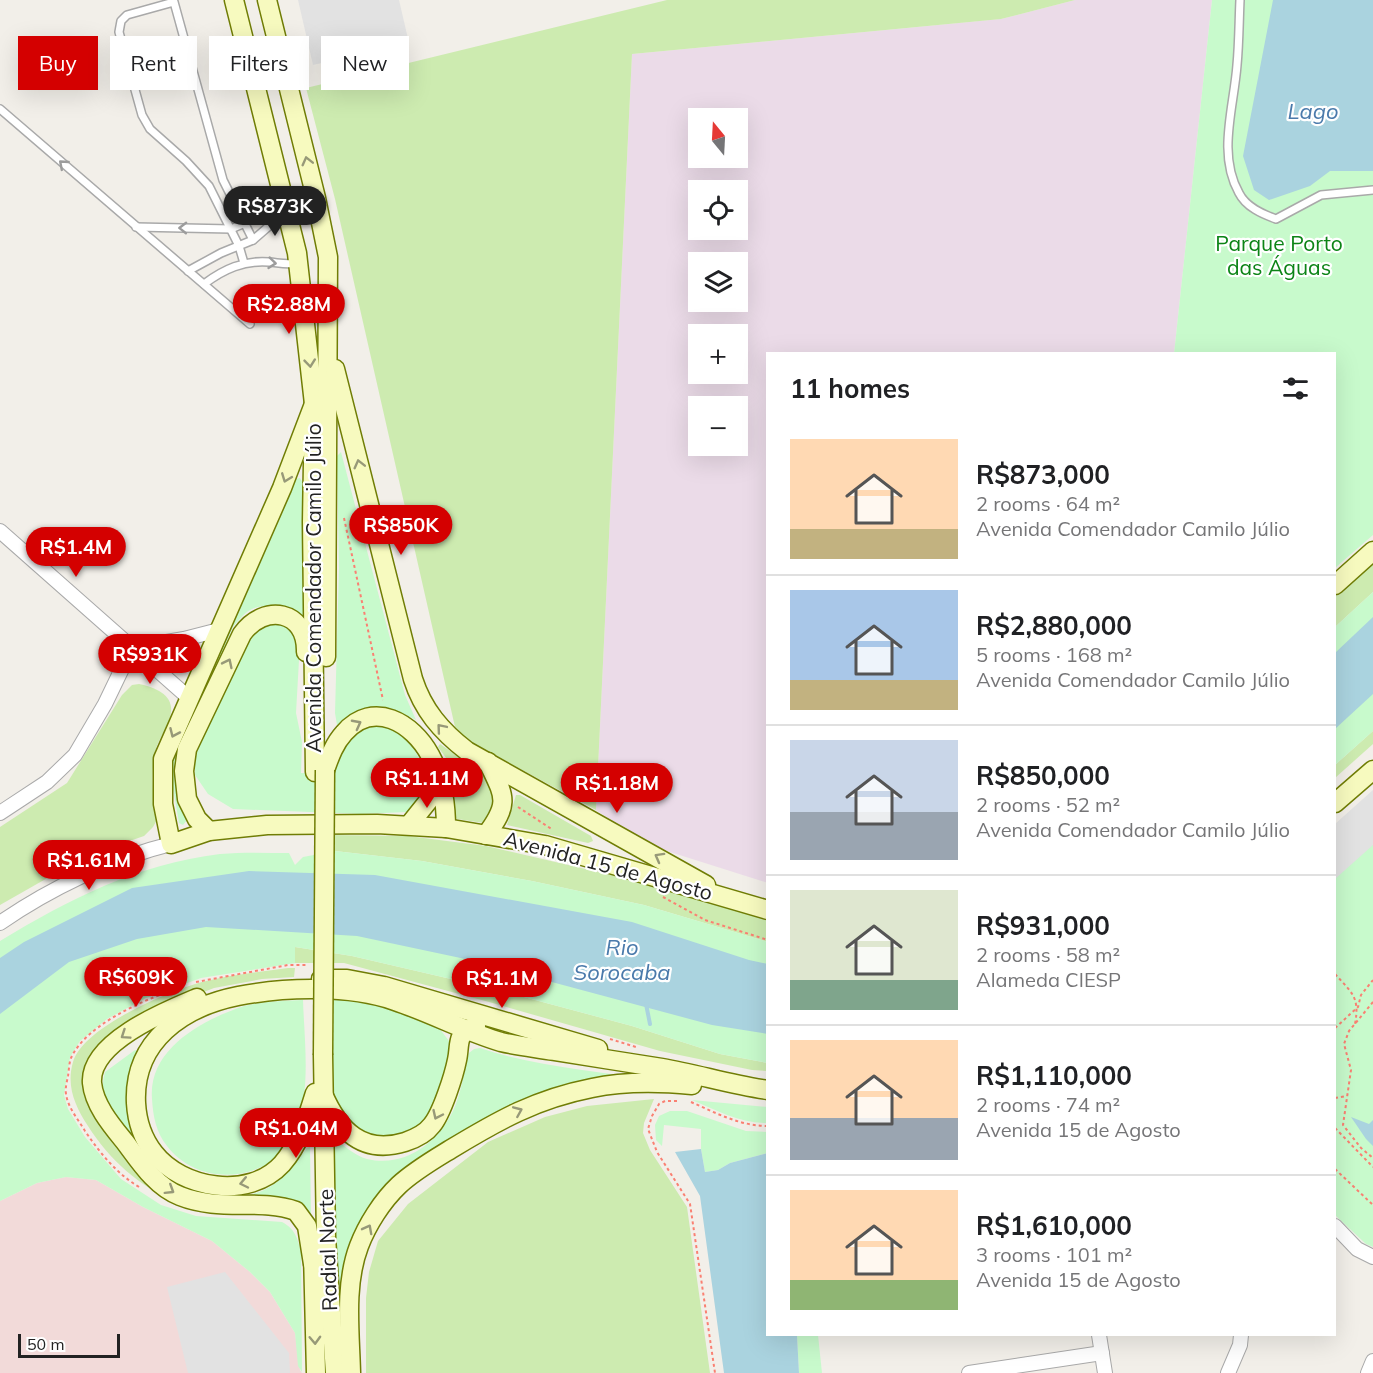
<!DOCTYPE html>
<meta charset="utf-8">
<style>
:root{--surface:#fff;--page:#f6f6f6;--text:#202124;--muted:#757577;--line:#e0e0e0;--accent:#d40000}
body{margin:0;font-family:Mulish,sans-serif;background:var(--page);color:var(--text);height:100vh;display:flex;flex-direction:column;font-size:22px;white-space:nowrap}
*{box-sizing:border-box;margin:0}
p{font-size:20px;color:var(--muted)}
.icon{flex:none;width:33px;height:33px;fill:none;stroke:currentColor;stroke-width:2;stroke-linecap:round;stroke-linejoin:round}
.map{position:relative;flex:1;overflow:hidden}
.details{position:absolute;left:766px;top:352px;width:570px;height:984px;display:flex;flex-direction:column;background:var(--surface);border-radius:0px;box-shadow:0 6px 24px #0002}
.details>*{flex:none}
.guide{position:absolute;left:18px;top:36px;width:570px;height:54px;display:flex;gap:12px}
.needle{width:39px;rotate:342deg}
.fabs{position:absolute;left:688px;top:108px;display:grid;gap:12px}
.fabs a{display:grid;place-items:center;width:60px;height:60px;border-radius:0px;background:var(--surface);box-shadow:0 6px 24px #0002;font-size:30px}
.scale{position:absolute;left:18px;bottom:15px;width:102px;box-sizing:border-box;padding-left:6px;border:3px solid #222;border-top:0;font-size:16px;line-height:21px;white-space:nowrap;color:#222;-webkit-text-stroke:4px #fff;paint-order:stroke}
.price{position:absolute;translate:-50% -51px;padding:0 14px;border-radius:21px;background:var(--accent);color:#fff;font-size:20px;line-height:39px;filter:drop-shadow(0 2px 3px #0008)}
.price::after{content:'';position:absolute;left:50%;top:36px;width:18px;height:14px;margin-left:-9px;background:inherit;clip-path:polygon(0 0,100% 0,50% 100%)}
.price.on{background:#222;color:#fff}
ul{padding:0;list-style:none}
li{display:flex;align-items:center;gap:18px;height:150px;padding:0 24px}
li+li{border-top:2px solid var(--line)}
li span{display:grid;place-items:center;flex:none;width:168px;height:120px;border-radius:0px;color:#555}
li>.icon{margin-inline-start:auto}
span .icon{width:72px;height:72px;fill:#fffc;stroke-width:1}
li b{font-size:26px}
h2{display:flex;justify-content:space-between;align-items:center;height:72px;padding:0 24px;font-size:26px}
.pill{padding:0 21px;border-radius:0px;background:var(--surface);box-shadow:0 6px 24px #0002;font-size:21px;line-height:54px}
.pill.on{background:var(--accent);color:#fff}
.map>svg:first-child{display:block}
.commercial{fill:#f2dad9}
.industrial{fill:#ebdbe8;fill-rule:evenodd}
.grass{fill:#cdebb0}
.park{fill:#c8facc}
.parking{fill:#e2e2e2}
.water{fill:#aad3df}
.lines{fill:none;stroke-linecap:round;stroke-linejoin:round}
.stream{stroke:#aad3df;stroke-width:4}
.lane-casing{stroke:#a9a9a9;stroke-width:10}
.street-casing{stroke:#a9a9a9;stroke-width:16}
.secondary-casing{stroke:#707d05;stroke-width:21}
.path{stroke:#fa8072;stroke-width:2;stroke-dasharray:3 3;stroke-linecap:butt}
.lane{stroke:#fff;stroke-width:7}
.street{stroke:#fff;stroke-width:14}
.secondary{stroke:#f7fabf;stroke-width:18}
.secondary-bridge-casing{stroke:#707d05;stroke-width:21;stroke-linecap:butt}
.secondary-bridge{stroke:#f7fabf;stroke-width:18}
.oneway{stroke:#979978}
.oneway2{stroke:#9c9c9c}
.labels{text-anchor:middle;stroke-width:4.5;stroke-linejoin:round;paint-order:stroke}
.park-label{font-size:21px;fill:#0c8416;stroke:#fff}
.street-label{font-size:21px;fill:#222;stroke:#fff}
.water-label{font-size:22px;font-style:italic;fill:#4a7aab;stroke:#fff}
</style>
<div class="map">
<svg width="1373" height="1373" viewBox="0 0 1373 1373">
<rect width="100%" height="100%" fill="#f2efe9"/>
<!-- commercial -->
<path class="commercial" d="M66 1177 96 1180 143 1207 212 1241 250 1272 270 1292 295 1333 300 1370 302 1373H0V1201L37 1183Z"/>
<!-- industrial -->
<path class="industrial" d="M1075 0H1212L1174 354H768V883L648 845 596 810 632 54 1001 19ZM699 118H738V158H699ZM699 190H738V230H699ZM699 262H738V302H699ZM699 334H738V374H699ZM699 406H738V446H699Z"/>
<!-- grass -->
<g class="grass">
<path d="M667 0H1075L1001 19 632 54 596 810 469 741 455 727 335 199 306 88Z"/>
<path d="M1373 561V592L1335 627V594Z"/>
<path d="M139 684C151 686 170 693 171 707 173 722 158 738 155 752 151 772 152 798 158 818L153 827 144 836 115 846 58 872 0 905V827L67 783 122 695 132 685Z"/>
<path d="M1373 731V744L1335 778V765Z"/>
<path d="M440 744 480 772 488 781 497 802 484 823 457 819 453 816C452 803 457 784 453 772 451 763 443 754 438 747Z"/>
<path d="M516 795H520L591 836 593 841 588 843 507 825Z"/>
<path d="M329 835 408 836 486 846 650 884 768 917V942L644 905 532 881 422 861 335 851 328 852Z"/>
<path d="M295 947 352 956 494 989 632 1026 720 1054 768 1063V1071L752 1070 660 1051 489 1002 344 963H295Z"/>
<path d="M288 968H295L294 977 262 979 214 988 191 997 87 1069 176 1203C139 1185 110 1161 88 1126 75 1106 66 1086 73 1062 83 1027 169 991 202 982 230 975 260 972 288 968Z"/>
<path d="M654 1099 644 1123 643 1133 650 1150 687 1207 710 1373H366V1298L369 1272 378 1241 408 1204 488 1142 545 1117 587 1106Z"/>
</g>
<!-- park -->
<g class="park">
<path d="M1212 0H1373V535L1335 568V354H1174Z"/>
<path d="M341 452 405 695 416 720C379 699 372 721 337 725L335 713 339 568 337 456Z"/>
<path d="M300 478 303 483V621C285 611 266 599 247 612 242 616 237 622 233 627L180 749 178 770 187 820 183 825 179 823 170 770 175 747 295 479Z"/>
<path d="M1373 592V731L1335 765V627Z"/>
<path d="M279 623 292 631 297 643 299 660 296 713 302 742 301 773 329 774 332 754 359 727 376 725 391 728 407 737 428 774 429 792 407 812 360 814 233 809 208 794 195 775V752L246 644 258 629Z"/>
<path d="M1373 802V1247L1366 1244 1335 1215V835Z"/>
<path d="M335 851 422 861 532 881 644 905 768 942V1063L720 1054 632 1026 494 989 352 956 295 947V963L201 978 146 998 107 1019 80 1041 70 1057 64 1095 68 1109 85 1137 121 1179 161 1205 196 1216 282 1222C295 1229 297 1237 301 1251L302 1372 298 1366 295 1333 270 1292 250 1272 212 1241 143 1207 96 1180 66 1177 37 1183 0 1201V941C70 899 137 864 220 854 243 852 266 853 289 853L295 865 303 857Z"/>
<path d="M326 998 372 1004 420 1019 439 1028 449 1041 452 1059 432 1114 421 1126 402 1138 366 1137 348 1126 331 1098Z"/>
<path d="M303 1000C304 1034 310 1082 300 1114 296 1128 285 1152 274 1161 270 1164 265 1166 261 1167 229 1182 189 1175 167 1146 156 1132 153 1116 152 1099 148 1049 202 1020 244 1006 262 1001 284 1001 303 1000Z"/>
<path d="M480 1048C536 1067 593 1070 650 1080L477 1126 356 1233 343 1371 336 1313 332 1136C342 1144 355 1156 367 1159 405 1168 437 1143 453 1111 461 1094 464 1072 469 1053L474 1049Z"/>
<path d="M135 1050 139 1052C135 1062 129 1073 128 1083 124 1118 142 1160 171 1181 196 1199 236 1202 264 1190 282 1182 295 1163 307 1148L310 1147 311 1216 309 1217C307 1212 303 1206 297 1203 291 1201 281 1200 275 1200 246 1198 216 1203 188 1193 160 1183 140 1152 123 1129 107 1108 98 1099 105 1072Z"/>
<path d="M692 1100 768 1107V1123C741 1124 716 1110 692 1100Z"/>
<path d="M670 1111H687L746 1131 768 1132V1153L730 1163 718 1170 705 1172 701 1149V1129L664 1125 662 1146 656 1140 655 1125 659 1116Z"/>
<path d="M797 1335H818L822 1373H799Z"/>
</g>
<!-- parking -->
<g class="parking">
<path d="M298 0H399L409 43 313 65Z"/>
<path d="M1373 790V845L1335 879V824Z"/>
<path d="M225 1272 289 1353 290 1373H188L167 1287Z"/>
</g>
<!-- water -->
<g class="water">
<path d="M1273 0H1373V171H1330L1310 186 1269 200 1254 190 1243 156Z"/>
<path d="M1373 617V694L1335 729V653Z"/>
<path d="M249 871 375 875 632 922 749 960 768 964V1034L712 1025 470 960 357 936 206 927 137 939 69 962 0 1014V958L24 942 132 888Z"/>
<path d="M1351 1117 1369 1124 1373 1120V1146L1366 1139Z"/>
<path d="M701 1149 705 1172 718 1170 730 1163 768 1153V1335H797L799 1373H724L700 1196 675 1152Z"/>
</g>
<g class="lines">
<!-- stream -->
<path class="stream" d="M646 1004 650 1024"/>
<defs>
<g id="lane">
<path d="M1240 0C1239 22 1239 44 1237 65 1234 107 1217 154 1239 193 1246 207 1262 214 1276 219L1321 195 1373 190"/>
<path d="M0 109 250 324"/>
<path d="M136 227 231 229 245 223"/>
<path d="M244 263 239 246 209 186 186 161 150 129 142 115 119 32 121 21 127 15 174 2 223 180 253 240"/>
<path d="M188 271 221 253 253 240 268 227 284 207"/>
<path d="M204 284C224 269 244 260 269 262 280 263 287 265 297 263"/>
</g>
<g id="street">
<path d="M0 531 189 698"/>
<path d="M132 648 184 639 219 630"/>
<path d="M0 813 47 782 75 755 105 704 132 648"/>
<path d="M0 923C49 889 113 858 171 844"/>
<path d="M1335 1226 1357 1249 1373 1257"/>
<path d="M1099 1335 1105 1373"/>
<path d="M969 1373 1102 1353"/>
<path d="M1228 1373 1240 1345 1241 1335"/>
<path d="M1368 1373 1373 1361"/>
</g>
<g id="secondary">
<path d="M234 0 297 253 314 404 312 522 315 772"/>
<path d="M267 0 316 198 328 257 326 657"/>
<path d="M335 369 413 679C423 710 441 731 467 751L706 885"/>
<path d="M314 404 282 488 163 759V804L171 844 209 831 267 825 377 824 446 828 545 845 768 910"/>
<path d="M1335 585 1373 551"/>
<path d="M325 770C330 756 334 744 344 733 373 699 413 723 430 755 442 777 446 803 446 828"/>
<path d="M1335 803 1373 770"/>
<path d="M409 825 441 785"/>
<path d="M209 831 197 819 187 799 184 771 187 749 242 634C264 603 307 610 306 652"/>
<path d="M486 835C511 802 504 796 488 762"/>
<path d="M321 979H347L384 986 598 1049"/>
<path d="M197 998C166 1011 89 1042 92 1083 94 1105 112 1126 125 1142 140 1162 156 1187 180 1196 220 1212 259 1198 296 1211L307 1226 313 1264"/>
<path d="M323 1055 326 1237 335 1373"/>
<path d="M315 1093C307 1119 300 1143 282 1164 249 1200 182 1189 154 1153 143 1139 137 1121 136 1103 133 1041 183 1007 238 996 285 987 349 985 395 1001 431 1013 464 1031 501 1042 518 1046 537 1048 554 1051 590 1057 626 1062 662 1068 697 1074 732 1085 768 1090"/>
<path d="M323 1094C339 1131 363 1155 405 1142 414 1139 426 1133 432 1125 442 1113 454 1075 457 1060 459 1052 458 1043 461 1037 465 1030 469 1029 476 1026"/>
<path d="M313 1252 316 1373"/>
<path d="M351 1373C350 1332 344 1285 359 1246 367 1225 382 1201 399 1185 414 1171 433 1160 451 1149 499 1120 536 1099 592 1088 625 1081 660 1082 692 1085"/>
</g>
</defs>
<!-- lane casing -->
<use href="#lane" class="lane-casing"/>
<!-- street casing -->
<use href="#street" class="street-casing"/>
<!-- secondary casing -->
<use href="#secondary" class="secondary-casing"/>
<!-- path -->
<g class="path">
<path d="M344 518 383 700"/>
<path d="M453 768 480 783"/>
<path d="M518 807 553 830"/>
<path d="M663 897 705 920 768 940"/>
<path d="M1335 974C1352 993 1360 997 1355 1024"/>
<path d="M196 982 288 965H308"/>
<path d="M1373 1002 1349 1031 1344 1044 1351 1070 1343 1125 1361 1148 1373 1158"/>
<path d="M1335 1028 1358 1007 1361 995 1373 980"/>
<path d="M610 1039 636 1047"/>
<path d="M1335 1098 1347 1096"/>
<path d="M677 1101H665L659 1104 652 1116 648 1129 657 1152 690 1204 715 1373"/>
<path d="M691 1102C716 1113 740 1126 768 1126"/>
<path d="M1335 1128 1373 1167"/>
<path d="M1335 1169 1373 1205"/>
<path d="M139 1187C116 1173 100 1153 85 1131 78 1119 68 1108 66 1094 65 1088 67 1081 68 1076 69 1070 69 1063 71 1058 85 1027 135 1004 165 993"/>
</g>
<!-- lane -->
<use href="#lane" class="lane"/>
<!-- street -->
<use href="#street" class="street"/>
<!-- secondary -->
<use href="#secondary" class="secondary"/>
<defs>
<path id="secondary-bridge" d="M323 1055 325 770"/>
</defs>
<!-- secondary-bridge casing -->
<use href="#secondary-bridge" class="secondary-bridge-casing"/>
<!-- secondary-bridge -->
<use href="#secondary-bridge" class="secondary-bridge"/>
</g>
<!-- one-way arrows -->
<defs><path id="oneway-chevron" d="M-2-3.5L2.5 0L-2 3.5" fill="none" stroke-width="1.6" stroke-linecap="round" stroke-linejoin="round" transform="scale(1.5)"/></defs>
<g class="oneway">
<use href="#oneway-chevron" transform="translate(307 161) rotate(-104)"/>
<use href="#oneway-chevron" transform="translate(310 363) rotate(84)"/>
<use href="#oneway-chevron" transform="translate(359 464) rotate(-104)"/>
<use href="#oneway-chevron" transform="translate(286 478) rotate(111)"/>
<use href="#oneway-chevron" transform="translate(228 663) rotate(-64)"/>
<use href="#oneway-chevron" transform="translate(357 724) rotate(-28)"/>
<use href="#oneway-chevron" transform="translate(441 728) rotate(-130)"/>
<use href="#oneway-chevron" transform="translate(174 733) rotate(114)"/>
<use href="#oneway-chevron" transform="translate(659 857) rotate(-151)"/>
<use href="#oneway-chevron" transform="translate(125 1035) rotate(146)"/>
<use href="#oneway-chevron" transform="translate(518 1111) rotate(-23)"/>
<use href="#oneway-chevron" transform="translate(437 1115) rotate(115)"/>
<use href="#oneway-chevron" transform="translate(244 1183) rotate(168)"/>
<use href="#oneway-chevron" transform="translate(170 1190) rotate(32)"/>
<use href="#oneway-chevron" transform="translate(368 1229) rotate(-62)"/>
<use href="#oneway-chevron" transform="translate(315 1340) rotate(88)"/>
</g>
<g class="oneway2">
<use href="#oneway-chevron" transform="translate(63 164) rotate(-139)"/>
<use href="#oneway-chevron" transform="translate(183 228) rotate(-179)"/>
<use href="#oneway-chevron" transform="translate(272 263) rotate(6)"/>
</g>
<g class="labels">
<!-- park labels -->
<g class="park-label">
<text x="1279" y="251">Parque Porto<tspan x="1279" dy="24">das Águas</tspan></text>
</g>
<!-- street labels -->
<g class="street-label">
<text transform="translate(314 588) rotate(-90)" y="7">Avenida Comendador Camilo Júlio</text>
<text transform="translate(608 866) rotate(15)" y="7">Avenida 15 de Agosto</text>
<text transform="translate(328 1250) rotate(-92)" y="7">Radial Norte</text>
</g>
<!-- water labels -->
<g class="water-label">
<text x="1313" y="119">Lago</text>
<text x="622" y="955">Rio<tspan x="622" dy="25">Sorocaba</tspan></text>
</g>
</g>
</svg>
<div class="fabs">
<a><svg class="needle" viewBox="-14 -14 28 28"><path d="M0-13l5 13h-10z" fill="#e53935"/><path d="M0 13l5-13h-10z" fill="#757577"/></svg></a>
<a><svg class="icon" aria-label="locate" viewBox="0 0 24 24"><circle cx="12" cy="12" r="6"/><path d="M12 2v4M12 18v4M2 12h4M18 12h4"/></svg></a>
<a><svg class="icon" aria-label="layers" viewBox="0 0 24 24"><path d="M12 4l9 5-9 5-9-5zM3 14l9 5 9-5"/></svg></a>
<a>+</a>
<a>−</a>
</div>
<div class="scale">50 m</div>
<b class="price on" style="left:275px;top:237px">R$873K</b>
<b class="price" style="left:289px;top:335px">R$2.88M</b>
<b class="price" style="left:401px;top:556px">R$850K</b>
<b class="price" style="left:76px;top:578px">R$1.4M</b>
<b class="price" style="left:150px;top:685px">R$931K</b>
<b class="price" style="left:427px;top:809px">R$1.11M</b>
<b class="price" style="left:617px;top:814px">R$1.18M</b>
<b class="price" style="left:89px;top:891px">R$1.61M</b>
<b class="price" style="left:136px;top:1008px">R$609K</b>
<b class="price" style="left:502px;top:1009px">R$1.1M</b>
<b class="price" style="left:296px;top:1159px">R$1.04M</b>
<div class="guide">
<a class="pill on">Buy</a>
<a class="pill">Rent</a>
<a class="pill">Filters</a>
<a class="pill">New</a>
</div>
<section class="details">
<h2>11 homes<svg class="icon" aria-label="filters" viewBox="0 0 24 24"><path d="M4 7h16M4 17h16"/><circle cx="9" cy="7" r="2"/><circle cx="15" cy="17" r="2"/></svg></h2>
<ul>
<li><span style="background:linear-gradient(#ffd9b3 75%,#c2b280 0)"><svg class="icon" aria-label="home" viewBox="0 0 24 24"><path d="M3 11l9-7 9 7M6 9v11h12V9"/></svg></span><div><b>R$873,000</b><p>2 rooms · 64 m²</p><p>Avenida Comendador Camilo Júlio</p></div></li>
<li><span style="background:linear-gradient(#a9c7e8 75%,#c2b280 0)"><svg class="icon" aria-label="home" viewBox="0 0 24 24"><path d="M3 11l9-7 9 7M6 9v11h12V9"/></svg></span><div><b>R$2,880,000</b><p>5 rooms · 168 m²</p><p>Avenida Comendador Camilo Júlio</p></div></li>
<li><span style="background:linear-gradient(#c9d6e8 60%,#9aa5b1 0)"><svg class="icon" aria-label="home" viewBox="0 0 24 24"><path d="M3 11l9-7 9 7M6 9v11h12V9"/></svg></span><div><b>R$850,000</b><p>2 rooms · 52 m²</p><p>Avenida Comendador Camilo Júlio</p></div></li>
<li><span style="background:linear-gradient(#dfe7d0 75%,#7fa58c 0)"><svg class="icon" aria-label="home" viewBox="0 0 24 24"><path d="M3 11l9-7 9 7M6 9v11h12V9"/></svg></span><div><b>R$931,000</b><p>2 rooms · 58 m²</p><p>Alameda CIESP</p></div></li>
<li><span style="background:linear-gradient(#ffd9b3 65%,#9aa5b1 0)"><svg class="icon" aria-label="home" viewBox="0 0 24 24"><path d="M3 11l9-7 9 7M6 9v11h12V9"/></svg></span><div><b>R$1,110,000</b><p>2 rooms · 74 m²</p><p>Avenida 15 de Agosto</p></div></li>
<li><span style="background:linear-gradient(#ffd9b3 75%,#8fb573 0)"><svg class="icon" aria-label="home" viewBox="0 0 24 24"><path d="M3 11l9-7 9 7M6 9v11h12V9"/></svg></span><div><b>R$1,610,000</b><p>3 rooms · 101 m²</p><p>Avenida 15 de Agosto</p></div></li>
</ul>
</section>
</div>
